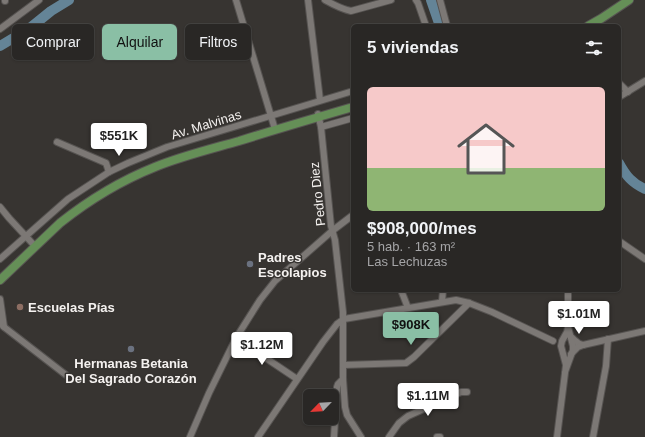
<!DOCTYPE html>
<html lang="es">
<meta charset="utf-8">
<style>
:root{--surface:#292725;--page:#312f2d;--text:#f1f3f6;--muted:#a5a5a7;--line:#454442;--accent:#8abfa5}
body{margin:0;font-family:Arial,sans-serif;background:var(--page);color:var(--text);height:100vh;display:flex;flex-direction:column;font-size:15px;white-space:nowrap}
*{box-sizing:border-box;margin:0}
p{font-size:13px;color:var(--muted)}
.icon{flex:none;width:22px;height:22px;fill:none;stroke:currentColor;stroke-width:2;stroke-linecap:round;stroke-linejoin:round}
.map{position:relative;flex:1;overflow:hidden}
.details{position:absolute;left:351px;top:24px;width:270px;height:268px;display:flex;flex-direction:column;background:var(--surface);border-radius:6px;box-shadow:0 1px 3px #0004,0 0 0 1px var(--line)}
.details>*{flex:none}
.top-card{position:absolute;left:12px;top:24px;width:279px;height:36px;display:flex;gap:8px}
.needle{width:26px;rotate:245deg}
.controls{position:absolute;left:303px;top:389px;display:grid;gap:8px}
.controls a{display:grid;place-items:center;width:36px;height:36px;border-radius:6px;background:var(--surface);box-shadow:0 1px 3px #0004,0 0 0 1px var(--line);font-size:20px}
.price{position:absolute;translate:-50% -34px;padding:0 9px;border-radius:4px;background:#fff;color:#222;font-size:13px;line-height:26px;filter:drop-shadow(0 1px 2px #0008)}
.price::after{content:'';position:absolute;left:50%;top:24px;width:12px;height:9px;margin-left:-6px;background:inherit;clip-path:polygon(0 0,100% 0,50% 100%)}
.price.selected{background:var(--accent);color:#111}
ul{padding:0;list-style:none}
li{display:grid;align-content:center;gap:8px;height:212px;padding:0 16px}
li span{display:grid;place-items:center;height:124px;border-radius:6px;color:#555}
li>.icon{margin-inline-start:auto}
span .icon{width:72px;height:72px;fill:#fffc;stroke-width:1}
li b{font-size:17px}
h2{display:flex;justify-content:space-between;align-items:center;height:48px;padding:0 16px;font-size:17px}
.chip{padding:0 14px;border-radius:6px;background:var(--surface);box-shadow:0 1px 3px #0004,0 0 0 1px var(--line);font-size:14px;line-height:36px}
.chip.selected{background:var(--accent);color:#111}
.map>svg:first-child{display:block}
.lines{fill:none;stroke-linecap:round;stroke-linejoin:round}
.river{stroke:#648497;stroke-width:10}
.minor-casing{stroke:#565351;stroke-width:8}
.major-casing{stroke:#565351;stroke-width:10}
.minor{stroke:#7c7875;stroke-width:6}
.major{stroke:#658f57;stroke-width:8}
.worship-dot{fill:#6b7280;stroke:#373431;stroke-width:1.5}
.education-dot{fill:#8d6e63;stroke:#373431;stroke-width:1.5}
.labels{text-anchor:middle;stroke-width:3;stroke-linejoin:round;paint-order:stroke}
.street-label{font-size:13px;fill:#f4f1ef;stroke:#373431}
.poi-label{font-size:13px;font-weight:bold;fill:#f4f1ef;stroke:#373431;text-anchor:start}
</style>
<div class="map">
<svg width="645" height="437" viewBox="0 0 645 437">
<rect width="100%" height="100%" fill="#373431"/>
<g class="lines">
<!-- river -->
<g class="river">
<path d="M431 0 440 26"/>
<path d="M0 46 30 28 51 11 69 0"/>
<path d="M619 163C626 176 632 183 645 189"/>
</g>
<defs>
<g id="minor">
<path d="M5 0V1"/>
<path d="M236 0 274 126"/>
<path d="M308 0 320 100"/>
<path d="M325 0C334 5 341 9 351 11L391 0"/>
<path d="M416 0 418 3 426 26"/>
<path d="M440 0 447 26"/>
<path d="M0 29 39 0"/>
<path d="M619 83 628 92"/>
<path d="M619 97 645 81"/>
<path d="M318 114 321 127 331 226 335 240 343 312V379L345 407 347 415 361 437"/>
<path d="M321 127 353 118"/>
<path d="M57 142 106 163 109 172"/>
<path d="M0 207 9 218 33 244"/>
<path d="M619 241 645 259"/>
<path d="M0 259 68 199 109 172 128 163 167 147 353 91"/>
<path d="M401 290 408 308"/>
<path d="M568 290V327"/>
<path d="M442 302 443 290"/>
<path d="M0 323 4 327 0 299"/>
<path d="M4 327 66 375"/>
<path d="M571 337C575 340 577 344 583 345"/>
<path d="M236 338 297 379"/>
<path d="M571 354 578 347 583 345 645 331"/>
<path d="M343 365 406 363 414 357 469 303"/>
<path d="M190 437 209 393 236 338 260 300 275 281 332 231 353 215"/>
<path d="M258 437 323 342 337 324 344 319 456 300 469 303 492 312 553 341"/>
<path d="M334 437 337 387 338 384 343 379"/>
<path d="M389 437 399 423 408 416 461 392H467"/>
<path d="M437 437H440"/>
<path d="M557 437 566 365 561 346 562 341 567 332 568 327 573 346V350L565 372"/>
<path d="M593 437 606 366 608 339"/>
</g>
<g id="major">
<path d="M588 26 602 18 629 0"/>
<path d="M0 280 60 223C89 200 120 181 155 167 182 156 211 149 239 141 277 129 315 118 353 107"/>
</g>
</defs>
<!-- minor casing -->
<use href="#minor" class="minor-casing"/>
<!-- major casing -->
<use href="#major" class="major-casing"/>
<!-- minor -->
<use href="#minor" class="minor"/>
<!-- major -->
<use href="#major" class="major"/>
</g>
<!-- markers -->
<g class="worship-dot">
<circle cx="250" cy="264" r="4"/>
<circle cx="131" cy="349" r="4"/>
</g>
<circle class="education-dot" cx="20" cy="307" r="4"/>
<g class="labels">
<!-- street labels -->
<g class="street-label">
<text transform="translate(206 124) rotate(-17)" y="5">Av. Malvinas</text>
<text transform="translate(317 194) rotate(-96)" y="5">Pedro Diez</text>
</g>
<!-- poi labels -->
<g class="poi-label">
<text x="258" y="262">Padres<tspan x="258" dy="15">Escolapios</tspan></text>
<text x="28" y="312">Escuelas Pías</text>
<text x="131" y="368" text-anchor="middle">Hermanas Betania<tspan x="131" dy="15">Del Sagrado Corazón</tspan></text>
</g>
</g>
</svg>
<div class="controls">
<a><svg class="needle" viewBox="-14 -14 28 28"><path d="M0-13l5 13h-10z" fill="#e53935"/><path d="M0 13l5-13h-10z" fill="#a5a5a7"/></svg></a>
</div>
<b class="price" style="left:119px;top:157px">$551K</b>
<b class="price" style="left:579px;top:335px">$1.01M</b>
<b class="price selected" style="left:411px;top:346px">$908K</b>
<b class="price" style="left:262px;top:366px">$1.12M</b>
<b class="price" style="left:428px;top:417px">$1.11M</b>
<div class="top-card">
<a class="chip">Comprar</a>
<a class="chip selected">Alquilar</a>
<a class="chip">Filtros</a>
</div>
<section class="details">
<h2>5 viviendas<svg class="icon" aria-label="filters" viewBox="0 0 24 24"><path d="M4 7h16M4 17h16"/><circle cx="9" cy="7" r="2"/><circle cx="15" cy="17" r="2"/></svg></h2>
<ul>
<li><span style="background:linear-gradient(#f6c9c9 65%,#8fb573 0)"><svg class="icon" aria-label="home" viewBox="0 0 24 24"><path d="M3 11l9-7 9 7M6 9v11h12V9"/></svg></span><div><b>$908,000/mes</b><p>5 hab. · 163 m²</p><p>Las Lechuzas</p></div></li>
</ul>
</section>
</div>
